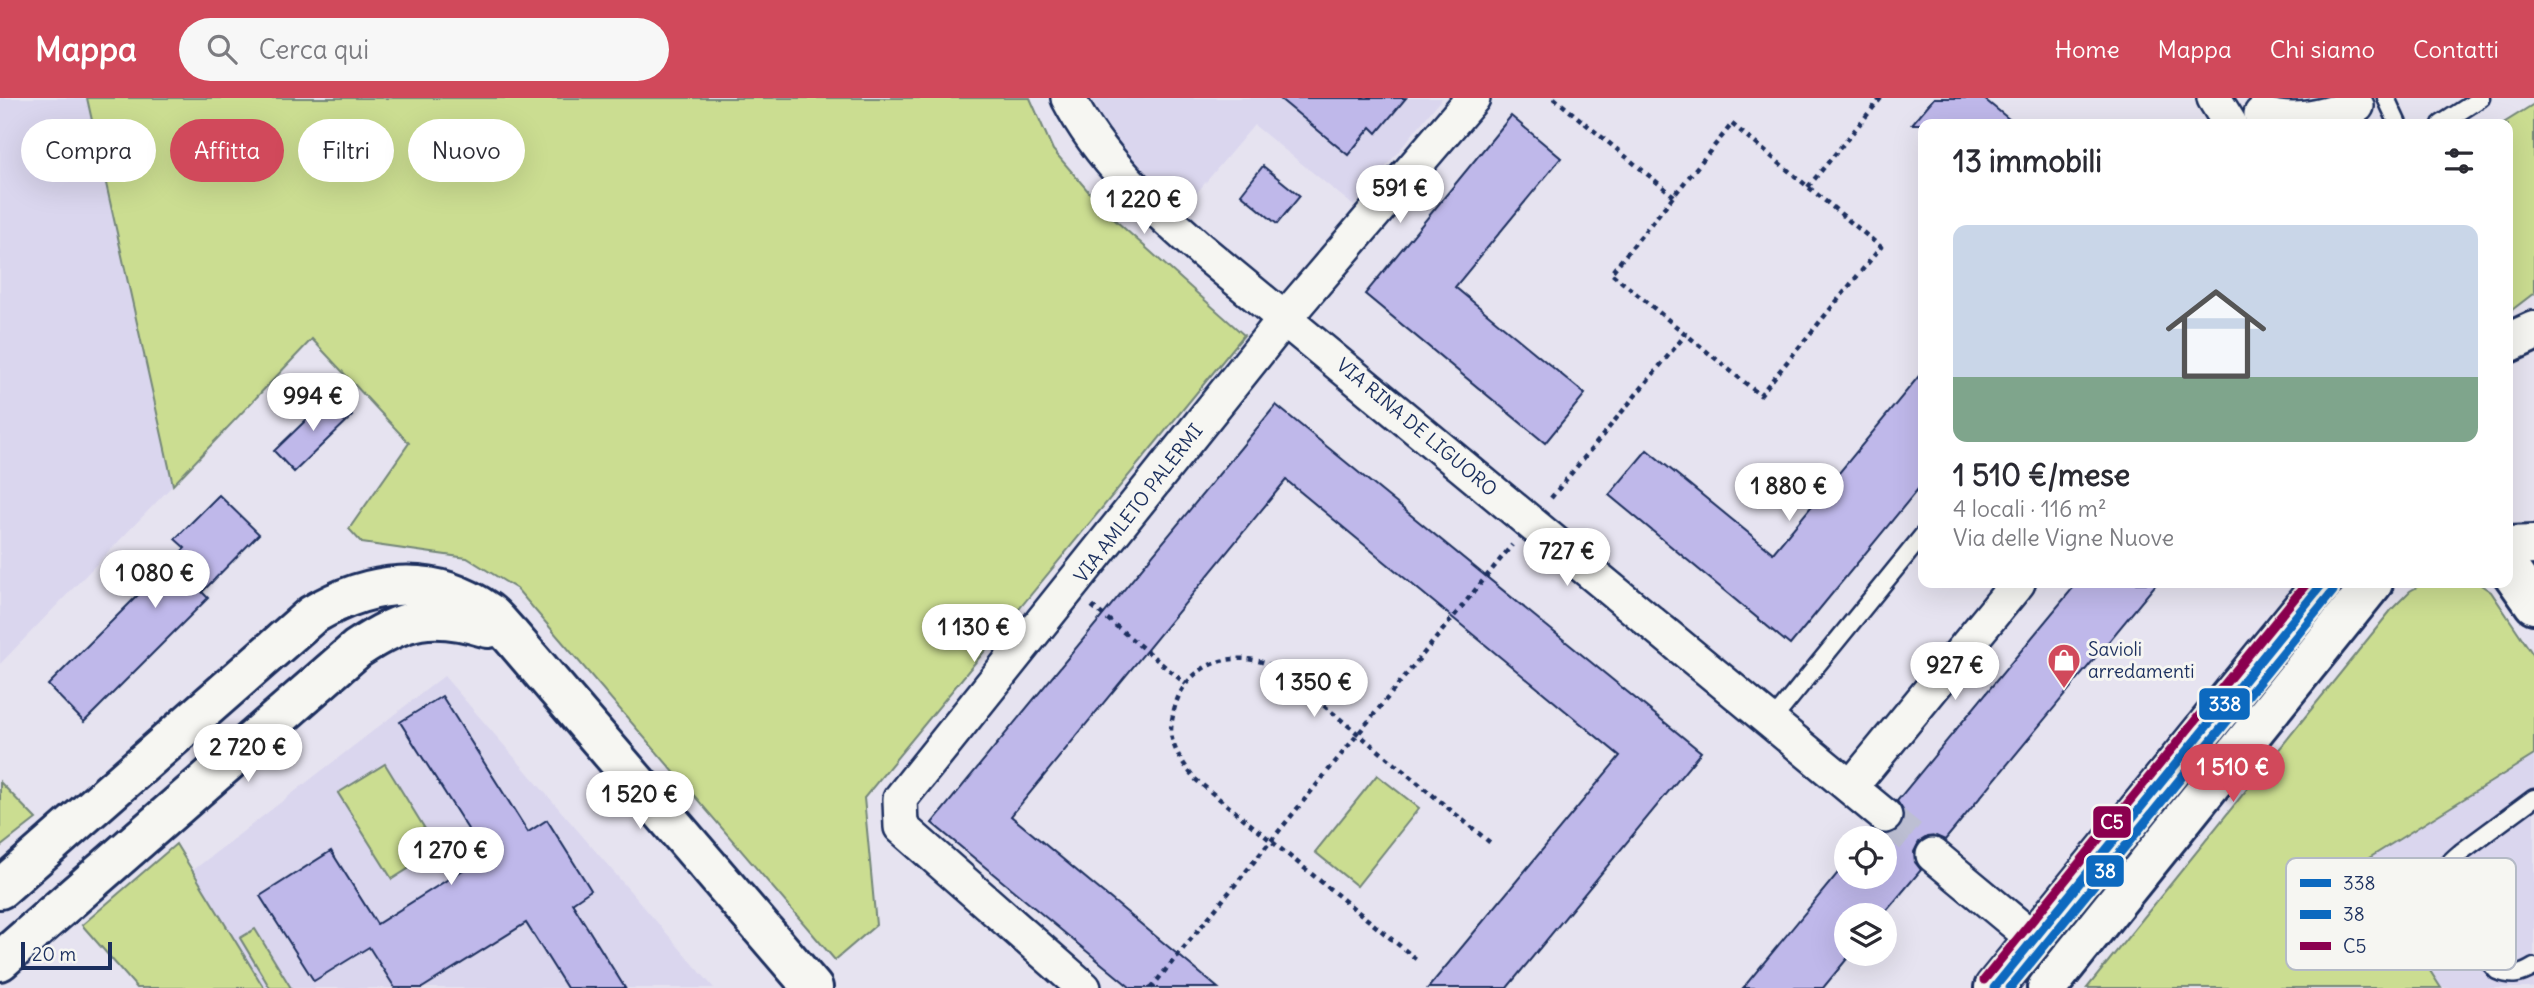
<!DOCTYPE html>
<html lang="it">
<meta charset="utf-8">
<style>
:root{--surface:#fff;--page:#f7f7f7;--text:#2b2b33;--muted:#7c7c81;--accent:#d1495b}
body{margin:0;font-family:Delius,sans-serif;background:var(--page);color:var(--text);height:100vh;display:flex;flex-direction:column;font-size:26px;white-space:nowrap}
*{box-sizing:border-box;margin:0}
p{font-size:23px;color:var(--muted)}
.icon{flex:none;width:38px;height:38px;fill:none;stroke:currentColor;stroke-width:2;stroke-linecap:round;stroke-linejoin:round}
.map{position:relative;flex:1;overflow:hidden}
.details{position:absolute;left:1918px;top:21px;width:595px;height:469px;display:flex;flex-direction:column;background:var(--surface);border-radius:14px;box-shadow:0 7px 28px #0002}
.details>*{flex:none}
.guide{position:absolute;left:21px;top:21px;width:665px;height:63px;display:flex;gap:14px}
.fabs{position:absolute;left:1834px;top:728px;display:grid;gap:14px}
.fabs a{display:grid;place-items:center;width:63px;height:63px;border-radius:50%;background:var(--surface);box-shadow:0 7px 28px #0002;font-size:35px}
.scale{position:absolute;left:21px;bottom:18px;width:91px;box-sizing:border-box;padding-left:7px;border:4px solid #1b2f5e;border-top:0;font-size:19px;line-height:24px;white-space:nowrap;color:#1b2f5e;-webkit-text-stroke:5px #f6f6f2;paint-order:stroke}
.price{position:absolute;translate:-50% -60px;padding:0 16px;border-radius:24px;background:#fff;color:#222;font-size:23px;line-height:46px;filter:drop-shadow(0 2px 4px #0008)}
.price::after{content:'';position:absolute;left:50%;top:42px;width:21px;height:16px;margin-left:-10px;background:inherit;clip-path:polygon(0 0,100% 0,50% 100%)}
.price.on{background:var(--accent);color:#fff}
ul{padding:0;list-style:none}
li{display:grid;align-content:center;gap:14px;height:371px;padding:0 35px}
li span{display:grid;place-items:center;height:217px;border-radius:14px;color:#555}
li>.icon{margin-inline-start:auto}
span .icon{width:126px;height:126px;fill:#fffc;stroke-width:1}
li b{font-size:30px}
h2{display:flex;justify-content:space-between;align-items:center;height:84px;padding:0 35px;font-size:30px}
.chip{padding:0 24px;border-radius:32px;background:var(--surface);box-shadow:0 7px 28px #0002;font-size:24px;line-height:63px}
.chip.on{background:var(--accent);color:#fff}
header{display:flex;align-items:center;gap:42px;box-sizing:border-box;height:98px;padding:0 35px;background:var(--accent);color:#fff}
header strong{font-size:33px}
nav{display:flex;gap:38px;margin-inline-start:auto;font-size:24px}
.search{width:490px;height:63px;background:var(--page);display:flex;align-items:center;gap:18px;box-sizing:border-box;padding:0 24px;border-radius:38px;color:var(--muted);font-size:26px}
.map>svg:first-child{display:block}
.built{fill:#dad6ee}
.green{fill:#cbdd91;stroke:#738678;stroke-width:2}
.building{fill:#bfb8ea;stroke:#1b2f5e;stroke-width:2}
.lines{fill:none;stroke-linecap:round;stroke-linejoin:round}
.street-tunnel{stroke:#bdbfd3;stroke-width:33;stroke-dasharray:33 17;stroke-linecap:butt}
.lane-casing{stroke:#1b2f5e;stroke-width:21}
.street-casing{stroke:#1b2f5e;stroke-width:38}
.secondary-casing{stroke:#1b2f5e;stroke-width:44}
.path{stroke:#1b2f5e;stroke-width:4.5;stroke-dasharray:5 5;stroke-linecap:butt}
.lane{stroke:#f6f6f2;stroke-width:16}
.street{stroke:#f6f6f2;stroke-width:33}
.secondary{stroke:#f6f6f2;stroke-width:38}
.bus-1-casing{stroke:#f6f6f2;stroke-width:14}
.bus-2-casing{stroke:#f6f6f2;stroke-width:14}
.bus-3-casing{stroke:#f6f6f2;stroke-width:14}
.bus-1{stroke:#0c69bf;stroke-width:9}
.bus-2{stroke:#0c69bf;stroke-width:9}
.bus-3{stroke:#8b004f;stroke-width:9}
.labels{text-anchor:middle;stroke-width:6;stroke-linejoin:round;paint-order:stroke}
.street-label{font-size:19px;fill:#1b2f5e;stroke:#f6f6f2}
.poi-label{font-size:19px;fill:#1b2f5e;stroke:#f6f6f2;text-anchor:start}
.key{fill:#f6f6f2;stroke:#b4bac6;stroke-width:2}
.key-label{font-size:19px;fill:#1b2f5e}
.line-badge{stroke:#f6f6f2;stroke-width:2.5}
.badge-label{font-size:19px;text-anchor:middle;font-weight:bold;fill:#fff}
</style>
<header>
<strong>Mappa</strong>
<div class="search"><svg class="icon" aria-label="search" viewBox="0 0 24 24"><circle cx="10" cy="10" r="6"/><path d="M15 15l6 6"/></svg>Cerca qui</div>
<nav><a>Home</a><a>Mappa</a><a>Chi siamo</a><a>Contatti</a></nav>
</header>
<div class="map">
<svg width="2534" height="890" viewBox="0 0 2534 890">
<rect width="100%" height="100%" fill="#e6e3f0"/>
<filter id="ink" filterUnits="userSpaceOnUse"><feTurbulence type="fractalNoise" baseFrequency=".0143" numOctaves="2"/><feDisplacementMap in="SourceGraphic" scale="14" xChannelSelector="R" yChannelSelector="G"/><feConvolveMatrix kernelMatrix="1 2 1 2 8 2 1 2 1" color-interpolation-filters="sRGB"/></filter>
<g filter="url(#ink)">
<!-- built -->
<g class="built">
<path d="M0 0H87L173 387 0 566Z"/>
<path d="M1091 0H1442L1354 108 1254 27 1184 110 1135 64 1105 26Z"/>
<path d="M444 578 714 890H264L192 773Z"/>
<path d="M2534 657V890H2441L2361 765Z"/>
</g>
<!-- green -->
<g class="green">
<path d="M87 0H1030L1053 52 1106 114 1244 237 864 700 876 827 835 862 517 491 467 460 362 445 349 431 409 345 312 241 173 387Z"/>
<path d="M2534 6V195L2508 215V26H2502Z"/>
<path d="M2424 485H2478L2491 494 2534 558V657L2361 765 2441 890H2087L2392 511 2410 493Z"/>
<path d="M385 666 438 752 392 781 338 695Z"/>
<path d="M1377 677 1419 710 1357 788 1315 754Z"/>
<path d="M0 684 36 721 0 749Z"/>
<path d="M176 746 264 890H137L82 827Z"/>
<path d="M255 831 291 890H270L240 840Z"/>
</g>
<!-- building -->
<g class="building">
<path d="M1279 0H1406L1377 35 1371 29 1348 57Z"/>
<path d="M1934 0H1983L2015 26H1912Z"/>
<path d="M1511 18 1561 60 1455 189 1585 296 1545 345 1365 196Z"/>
<path d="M1263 68 1300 98 1277 126 1241 96Z"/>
<path d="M1923 273V385L1790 547 1609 397 1647 352 1773 455Z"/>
<path d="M332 297 352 318 294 374 274 353Z"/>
<path d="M1276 307 1701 654 1507 890H1428L1620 658 1286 382 1011 718 1218 890H1131L932 725Z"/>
<path d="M219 397 259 436 202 494 208 500 84 624 48 587 185 450 175 441Z"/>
<path d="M2077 485H2157L1945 742 1936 738 1927 739 1919 744 1914 754 1915 764 1921 772 1883 817H1846V856H1851L1823 890H1743L1846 765V779H1885V740H1867L1873 733 1881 737 1891 736 1900 730 1904 721 1903 712 1897 703Z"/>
<path d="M442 598 528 734 547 722 591 792 572 805 625 890H567L526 825 422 890H395L369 849 314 883 260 798 331 753 377 826 485 758 400 624Z"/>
</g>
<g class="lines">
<!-- street-tunnel -->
<path class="street-tunnel" d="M1885 718 1933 757"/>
<defs>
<g id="lane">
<path d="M2386 0 2398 26"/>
<path d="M2441 26 2481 0"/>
<path d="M1771 624 1923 437"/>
<path d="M2534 700 2461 754C2454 760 2446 766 2444 775 2438 797 2482 857 2497 873 2511 879 2521 877 2534 869"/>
</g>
<g id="street">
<path d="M1068 0C1100 62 1149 106 1201 152L1885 718"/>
<path d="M2214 0 2230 26"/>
<path d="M2261 16C2295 27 2323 18 2357 8"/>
<path d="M1851 689 2018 485"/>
<path d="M1933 757 2034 841"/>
<path d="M1084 890 901 729 900 701 1285 220 1473 0"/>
</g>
<g id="secondary">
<path d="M2508 245 2534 233"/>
<path d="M2508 448 2534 447"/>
<path d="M2508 469 2534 506"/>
<path d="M0 791 312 517C369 483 431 474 488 514 496 520 503 530 511 538L813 890"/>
<path d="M0 863 357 551C405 519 432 513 488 530"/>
<path d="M1994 890 2323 485"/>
<path d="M2047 890 2373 485"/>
</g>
</defs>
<!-- lane casing -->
<use href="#lane" class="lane-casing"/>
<!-- street casing -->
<use href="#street" class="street-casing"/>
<!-- secondary casing -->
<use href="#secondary" class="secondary-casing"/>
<!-- path -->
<g class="path">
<path d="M1554 0 1674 98"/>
<path d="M1732 26 1881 149 1760 297 1611 175Z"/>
<path d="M1808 89 1881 0"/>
<path d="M1551 400 1686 236"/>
<path d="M1092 508 1186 586"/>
<path d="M1416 861 1195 681C1186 669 1177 658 1173 644 1169 634 1172 622 1174 612 1186 561 1242 548 1282 573L1493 747"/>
<path d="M1151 890 1512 447"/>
</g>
<!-- lane -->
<use href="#lane" class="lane"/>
<!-- street -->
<use href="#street" class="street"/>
<!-- secondary -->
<use href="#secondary" class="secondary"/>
<defs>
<path id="bus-1" d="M1994 890 2323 485"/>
<path id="bus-2" d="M2010 890 2333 493"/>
<path id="bus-3" d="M1984 882 2307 485"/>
</defs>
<!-- bus-1 casing -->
<use href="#bus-1" class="bus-1-casing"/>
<!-- bus-2 casing -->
<use href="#bus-2" class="bus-2-casing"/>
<!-- bus-3 casing -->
<use href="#bus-3" class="bus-3-casing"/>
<!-- bus-1 -->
<use href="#bus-1" class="bus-1"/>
<!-- bus-2 -->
<use href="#bus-2" class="bus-2"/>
<!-- bus-3 -->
<use href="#bus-3" class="bus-3"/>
</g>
</g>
<!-- icons -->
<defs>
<symbol id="shop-pin" viewBox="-11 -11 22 30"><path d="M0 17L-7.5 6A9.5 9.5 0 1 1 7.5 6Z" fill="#d1495b" stroke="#f6f6f2"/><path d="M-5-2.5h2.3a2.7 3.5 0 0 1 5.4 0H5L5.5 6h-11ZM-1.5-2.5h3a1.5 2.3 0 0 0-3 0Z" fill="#fff"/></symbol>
</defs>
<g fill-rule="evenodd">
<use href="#shop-pin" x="2045" y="543" width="38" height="52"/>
</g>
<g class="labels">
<!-- street labels -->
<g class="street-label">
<text transform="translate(1417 329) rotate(40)" y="7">VIA RINA DE LIGUORO</text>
<text transform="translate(1138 405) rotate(-52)" y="7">VIA AMLETO PALERMI</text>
</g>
<!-- poi labels -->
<g class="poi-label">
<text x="2088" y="558">Savioli<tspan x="2088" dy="22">arredamenti</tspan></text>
</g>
</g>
<!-- legend -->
<rect x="2286" y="760" width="230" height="112" rx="10" class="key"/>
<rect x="2300" y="781" width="31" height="8" fill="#0c69bf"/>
<rect x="2300" y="812" width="31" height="9" fill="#0c69bf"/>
<rect x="2300" y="844" width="31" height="8" fill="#8b004f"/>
<g class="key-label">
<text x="2343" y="792">338</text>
<text x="2343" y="823">38</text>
<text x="2343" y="855">C5</text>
</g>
<g class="line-badge">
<rect x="2198" y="589" width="53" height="34" rx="7" fill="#0c69bf"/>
<rect x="2092" y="707" width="40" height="34" rx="7" fill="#8b004f"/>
<rect x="2085" y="756" width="40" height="34" rx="7" fill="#0c69bf"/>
</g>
<g class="badge-label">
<text x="2225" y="613">338</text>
<text x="2112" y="731">C5</text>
<text x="2105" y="780">38</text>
</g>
</svg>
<div class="fabs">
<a><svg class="icon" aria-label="locate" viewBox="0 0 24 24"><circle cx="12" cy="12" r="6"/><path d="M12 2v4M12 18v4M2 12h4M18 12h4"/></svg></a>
<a><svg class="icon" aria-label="layers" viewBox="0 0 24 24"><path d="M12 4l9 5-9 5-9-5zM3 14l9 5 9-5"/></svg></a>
</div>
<div class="scale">20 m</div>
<b class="price" style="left:1400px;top:127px">591 €</b>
<b class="price" style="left:1144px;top:138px">1 220 €</b>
<b class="price" style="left:313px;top:335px">994 €</b>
<b class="price" style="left:1789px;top:425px">1 880 €</b>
<b class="price" style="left:1567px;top:490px">727 €</b>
<b class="price" style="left:155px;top:512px">1 080 €</b>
<b class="price" style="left:974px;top:566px">1 130 €</b>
<b class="price" style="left:1955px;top:604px">927 €</b>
<b class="price" style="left:1314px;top:621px">1 350 €</b>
<b class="price" style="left:248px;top:686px">2 720 €</b>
<b class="price on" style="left:2233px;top:706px">1 510 €</b>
<b class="price" style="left:640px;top:733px">1 520 €</b>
<b class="price" style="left:451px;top:789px">1 270 €</b>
<div class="guide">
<a class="chip">Compra</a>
<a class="chip on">Affitta</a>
<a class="chip">Filtri</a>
<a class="chip">Nuovo</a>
</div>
<section class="details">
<h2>13 immobili<svg class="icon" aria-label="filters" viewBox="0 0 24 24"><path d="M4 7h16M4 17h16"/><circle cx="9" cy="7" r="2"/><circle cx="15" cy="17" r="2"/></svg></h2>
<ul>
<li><span style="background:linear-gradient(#c9d6e8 70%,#7fa58c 0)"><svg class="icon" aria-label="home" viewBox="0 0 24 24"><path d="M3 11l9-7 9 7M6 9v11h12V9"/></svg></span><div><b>1 510 €/mese</b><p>4 locali · 116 m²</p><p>Via delle Vigne Nuove</p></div></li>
</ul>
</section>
</div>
